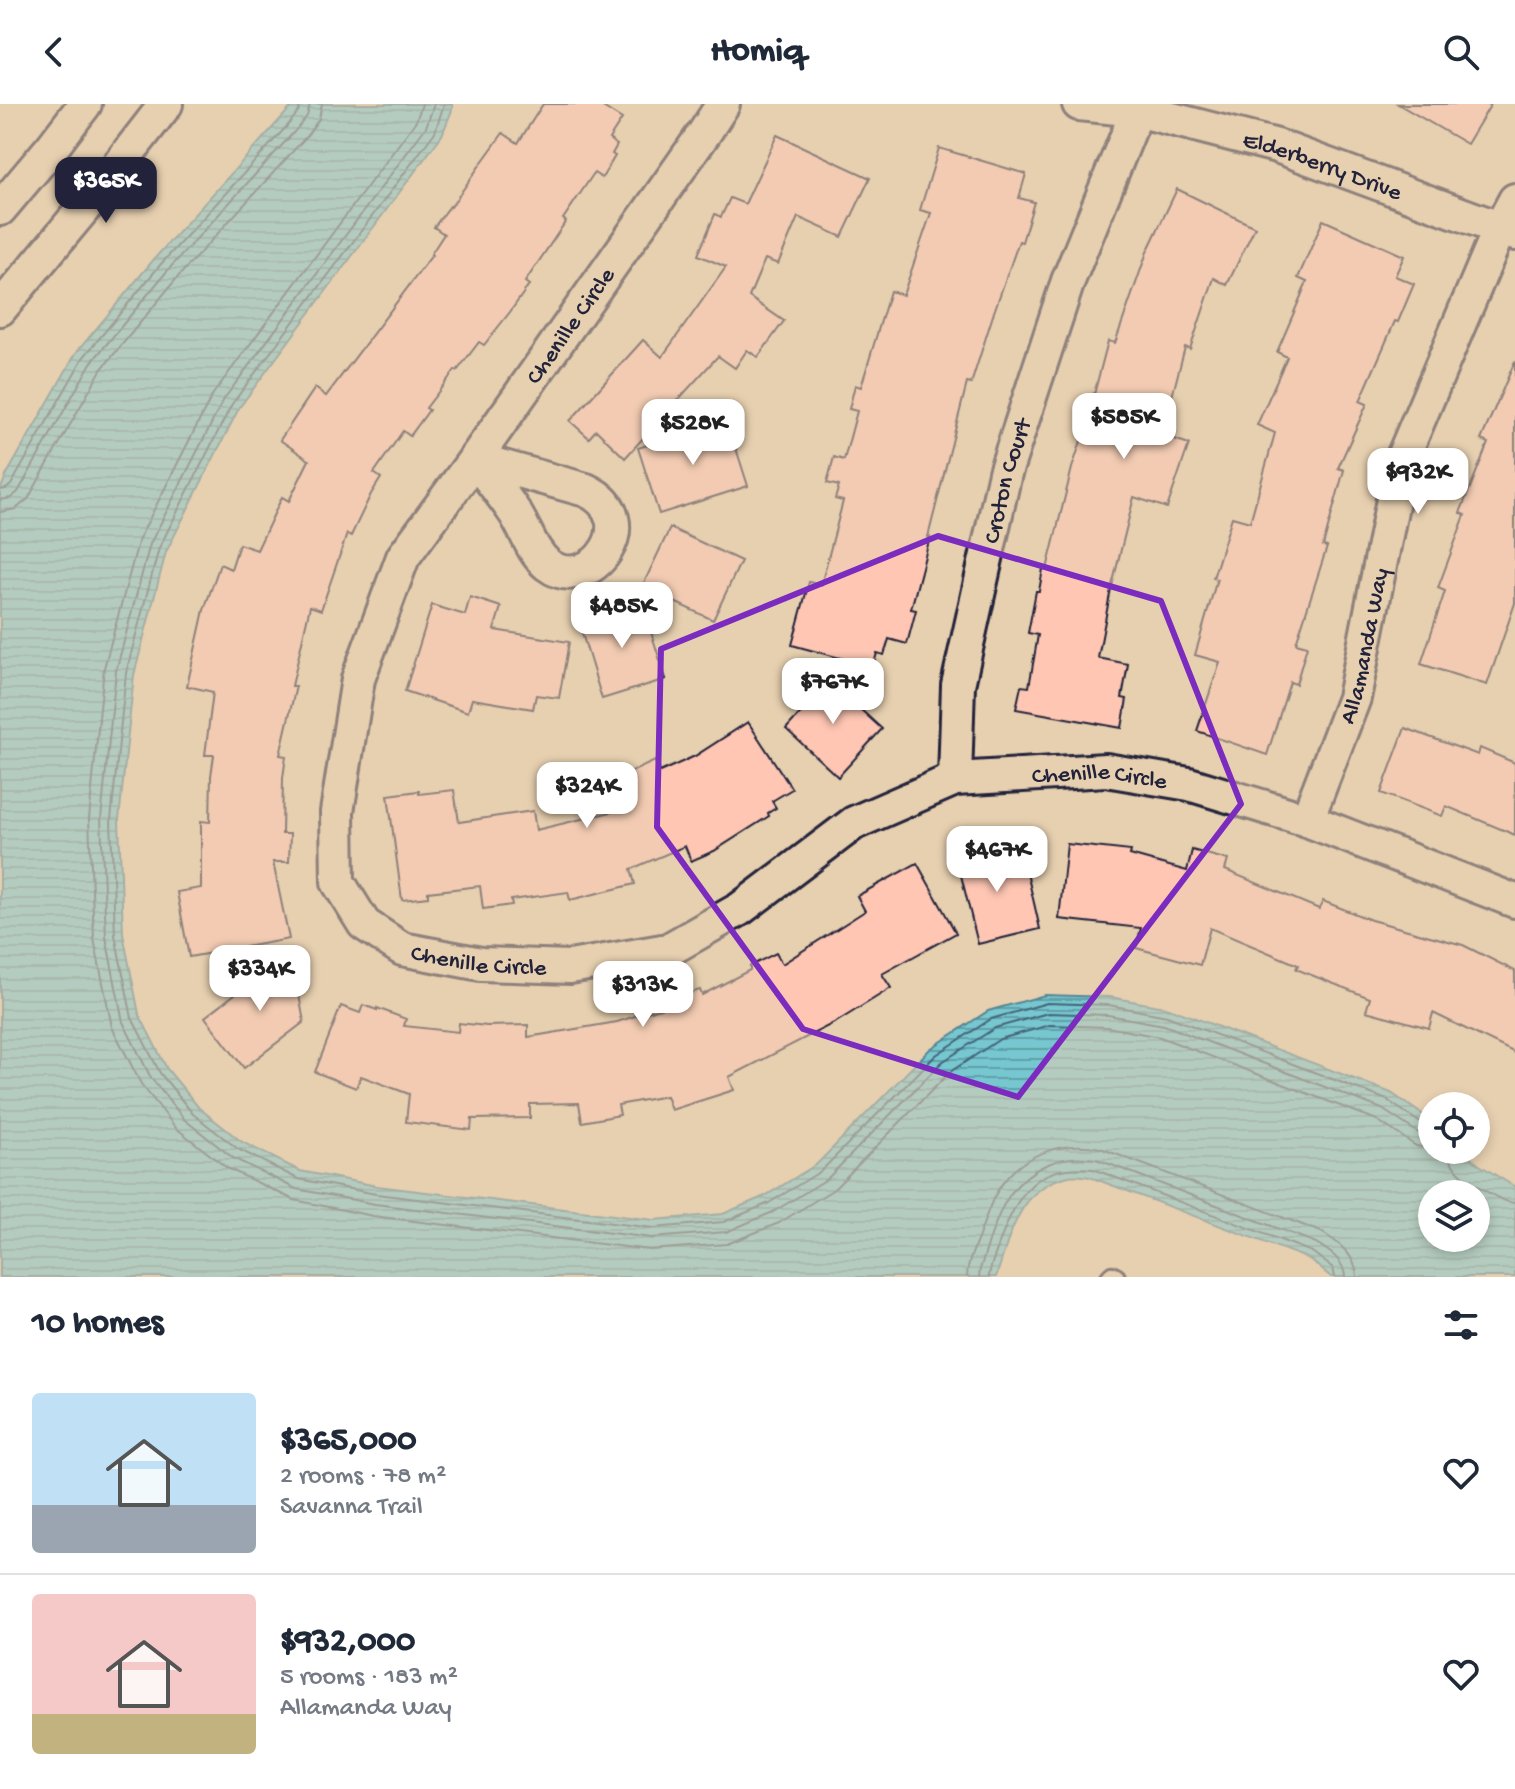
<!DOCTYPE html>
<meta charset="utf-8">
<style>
:root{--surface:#fff;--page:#f6f6f7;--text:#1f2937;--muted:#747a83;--line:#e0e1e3;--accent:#22223b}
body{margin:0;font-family:"Gochi Hand",sans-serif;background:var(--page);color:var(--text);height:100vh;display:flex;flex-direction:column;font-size:30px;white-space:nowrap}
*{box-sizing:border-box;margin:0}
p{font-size:26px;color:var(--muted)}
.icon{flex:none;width:44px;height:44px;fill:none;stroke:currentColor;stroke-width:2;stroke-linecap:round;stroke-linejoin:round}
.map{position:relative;height:1173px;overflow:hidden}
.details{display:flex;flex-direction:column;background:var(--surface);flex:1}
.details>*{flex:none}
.buttons{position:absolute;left:1418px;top:988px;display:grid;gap:16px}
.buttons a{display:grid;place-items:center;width:72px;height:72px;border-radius:50%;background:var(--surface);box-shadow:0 4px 12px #0003;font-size:40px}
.price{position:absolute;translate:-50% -68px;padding:0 18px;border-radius:16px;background:#fff;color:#222;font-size:26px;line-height:52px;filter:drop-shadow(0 2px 4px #0008)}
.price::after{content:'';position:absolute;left:50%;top:48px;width:24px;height:18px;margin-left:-12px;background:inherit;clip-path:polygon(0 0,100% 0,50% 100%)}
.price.active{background:var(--accent);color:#fff}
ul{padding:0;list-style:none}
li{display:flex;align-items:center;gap:24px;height:200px;padding:0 32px}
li+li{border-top:2px solid var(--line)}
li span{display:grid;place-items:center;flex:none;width:224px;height:160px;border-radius:8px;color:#555}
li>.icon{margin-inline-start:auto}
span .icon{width:96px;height:96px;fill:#fffc;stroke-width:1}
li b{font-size:34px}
h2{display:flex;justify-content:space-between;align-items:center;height:96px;padding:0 32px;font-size:34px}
header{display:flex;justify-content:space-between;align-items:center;height:104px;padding:0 32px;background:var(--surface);font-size:36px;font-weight:700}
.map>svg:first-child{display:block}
.water{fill:url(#water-rules);stroke:#548594;stroke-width:2;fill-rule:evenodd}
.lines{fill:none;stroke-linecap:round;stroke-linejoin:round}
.shore{stroke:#446477;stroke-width:2}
.building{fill:#fec6b3;stroke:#22223b;stroke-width:2}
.service-casing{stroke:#22223b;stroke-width:22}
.minor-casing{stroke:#22223b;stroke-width:38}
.service{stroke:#e7d0b0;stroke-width:16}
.minor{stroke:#e7d0b0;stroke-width:32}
.marked{fill:none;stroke:#7b2cbf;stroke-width:6;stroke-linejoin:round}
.labels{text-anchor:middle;stroke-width:7;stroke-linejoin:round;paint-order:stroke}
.street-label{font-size:24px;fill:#22223b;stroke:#e7d0b0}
</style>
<header><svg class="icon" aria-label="back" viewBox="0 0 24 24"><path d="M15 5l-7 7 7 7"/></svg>Homiq<svg class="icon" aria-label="search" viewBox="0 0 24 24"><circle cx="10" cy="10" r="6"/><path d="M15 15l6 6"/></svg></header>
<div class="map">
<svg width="1515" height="1173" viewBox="0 0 1515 1173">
<defs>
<pattern id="water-rules" width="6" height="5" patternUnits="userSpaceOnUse" patternTransform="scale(2)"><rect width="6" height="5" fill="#76c7d0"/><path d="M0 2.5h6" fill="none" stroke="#60a1aa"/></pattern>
</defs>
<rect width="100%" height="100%" fill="#e7d0b0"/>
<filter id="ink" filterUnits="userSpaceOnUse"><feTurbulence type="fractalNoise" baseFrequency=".0125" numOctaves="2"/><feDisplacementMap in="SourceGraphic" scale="16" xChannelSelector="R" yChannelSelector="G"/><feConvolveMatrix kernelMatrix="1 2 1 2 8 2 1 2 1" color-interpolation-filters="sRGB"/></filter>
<g filter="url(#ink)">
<!-- water -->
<path class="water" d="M294 0H452V6L442 31 239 304 166 448 134 571 119 716 123 830 139 910 167 965 199 1004 242 1038 300 1067 377 1082 654 1116 723 1110 765 1092 817 1060 930 945 988 907 1045 891 1110 893 1169 904 1391 989 1432 1017V1046H1463L1478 1060 1515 1083V1173H1331L1309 1155 1090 1073C1082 1072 1073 1070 1065 1073 1018 1085 1010 1133 996 1173H0V387L6 372 76 249 155 154ZM1432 1090H1476V1134H1432Z"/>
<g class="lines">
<!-- shore -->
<g class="shore">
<path d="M422 0 416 17 213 290 139 435 104 564 89 715 94 835 112 923 141 980 176 1024 227 1064 294 1096 373 1112 650 1146 727 1140 779 1119 834 1085 950 968 1000 935 1050 921 1107 923 1160 933 1377 1016 1416 1042 1432 1045"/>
<path d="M434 0 426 23 224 295 150 440 116 567 101 715 106 833 123 918 151 974 185 1016 233 1054 296 1085 375 1100 652 1134 726 1128 773 1108 827 1075 942 958 995 924 1048 909 1108 911 1164 921 1382 1005 1420 1030 1432 1033"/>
<path d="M444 0 435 28 232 300 159 444 126 569 111 716 115 831 132 914 160 969 193 1010 238 1045 298 1075 376 1090 653 1124 724 1118 769 1099 821 1067 936 951 991 915 1047 899 1109 901 1167 912 1387 996 1425 1022 1432 1023"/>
<path d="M0 386 6 385 11 381 83 254 161 160 288 21 299 7 300 0"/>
<path d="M0 396 11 394 18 388 91 259 168 166 295 27 307 12 310 0"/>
<path d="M0 408 16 405 28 395 101 266 177 174 305 34 319 15 322 0"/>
<path d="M1448 1046C1449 1052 1448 1053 1451 1058 1460 1073 1499 1098 1515 1099"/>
<path d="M967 1173C967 1159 974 1145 979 1132 986 1113 992 1092 1005 1076 1027 1048 1066 1037 1100 1044L1321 1128C1338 1138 1356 1151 1357 1173"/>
<path d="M979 1173 980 1165C994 1124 1002 1080 1046 1061 1064 1053 1077 1052 1096 1055L1316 1139C1329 1147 1344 1156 1345 1173"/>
<path d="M989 1173C990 1161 996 1149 1000 1137 1018 1089 1036 1059 1093 1065L1312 1148 1333 1164 1335 1173"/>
</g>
</g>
<!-- building -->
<g class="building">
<path d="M543 0H598L622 15 609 35 617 41 612 50 615 52 602 74 594 69 563 115 566 117 525 178 529 181 510 208 484 241 479 238 457 267 455 266 426 304 429 306 410 332 403 327 374 369 381 374 371 390 351 432 347 430 321 506 310 502 292 582H296L280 651 286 652 283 674 282 730H290L289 758H273L289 835 189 853 177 788 201 784V717L210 718 211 672 214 651H205L213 588 187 582 204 506 220 460 231 465 239 440 257 446 282 393 289 397 309 356 280 336 315 284 326 292 432 151 431 150 444 130 434 123 450 102 451 103 482 58 503 29 518 39Z"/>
<path d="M1398 0H1491L1467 40Z"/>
<path d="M777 31 870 74 842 133 798 113 778 160 765 155 749 193 784 217 758 253 747 246 735 264 718 252 625 354 596 326 589 334 570 317 643 236 662 253 726 163 698 151 715 110 721 113 730 94 745 100Z"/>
<path d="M939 44 1026 70 1019 94 1034 98 1022 138 1019 137 994 208 971 280 967 279 928 433H930L911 505 916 506 907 540 889 535 884 551 877 549 873 563 792 541 809 478 821 481 843 397 835 395 839 382 827 379 834 353 844 356 857 307 849 305 855 281 861 283 890 187 903 191 931 109 920 106Z"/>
<path d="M1177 85 1255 123 1227 181 1214 174 1190 245 1185 243 1162 331 1189 340 1167 404 1134 393 1110 490 1098 554 1128 560 1122 594 1127 595 1122 624 1016 605 1021 582 1029 583 1038 531 1028 529 1036 487H1039L1043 465H1047L1072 364 1094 298H1092L1108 237 1115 239 1147 148Z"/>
<path d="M1323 116 1404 152 1395 172 1414 180 1398 218 1395 217 1360 297 1367 300 1338 364 1344 366 1323 442 1327 443 1296 539 1307 542 1296 580 1290 578 1267 651 1197 627 1220 558 1195 551 1217 475 1213 474 1232 413 1250 418 1275 329 1257 321 1287 253 1277 248 1307 178 1298 174Z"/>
<path d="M1515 257V499L1487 581 1421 560 1445 487 1438 484 1465 411 1460 409 1488 339 1481 336Z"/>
<path d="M727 316 748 382 659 410 638 344Z"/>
<path d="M670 424 741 457 713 516 642 483Z"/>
<path d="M470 493 501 503 494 526 569 538 559 594 536 591 533 605 472 595 468 608 405 587 432 501 465 511Z"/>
<path d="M641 497 666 575 602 595 578 516Z"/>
<path d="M823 571 882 625 838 673 786 625 806 603 799 596Z"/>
<path d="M748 618 792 685 772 697 776 704 768 709 769 712 714 747 691 757 685 742 631 765 635 780 570 796 568 788 511 796 512 801 483 805 480 782 428 788V793L402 796 388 691 419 687V690L454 686 459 718 533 707 536 726 632 703 623 682 634 677 631 668 655 657 660 668 695 652Z"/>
<path d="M1405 624 1478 651 1480 644 1515 659V731L1446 702 1442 712 1381 689Z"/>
<path d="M991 739 995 756 1012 752 1014 762 1025 760 1040 825 978 840 955 747Z"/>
<path d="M1067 740 1131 747 1130 751 1187 767 1192 746 1228 756 1225 766 1319 805 1323 797 1371 816 1463 841 1515 867V949L1433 909 1429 924 1366 907 1370 894 1296 865 1298 861 1210 824 1200 861 1136 844 1141 824 1059 815Z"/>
<path d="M917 759 956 829 882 870 891 884 838 917 729 973 734 986 671 1006 666 992 618 1001 620 1011 582 1018 579 999 530 1000V1014L472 1015 471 1026 406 1018 409 990 361 972 356 984 315 968 341 902 360 909 363 901 377 906V904L406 915 404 922 458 928 459 919 487 922 528 921V933L617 918 679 898 677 893 700 886 702 891 750 866V862L776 849 782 860 865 807 857 792Z"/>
<path d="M291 847 304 918 244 964 205 913Z"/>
</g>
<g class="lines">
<defs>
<path id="service" d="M1110 1173 1112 1171 1116 1173"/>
<g id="minor">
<path id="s1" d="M723 0 705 28 475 355 403 453 358 575 337 708 338 778 364 820 402 845 481 860 570 863 668 846 740 805 854 719 955 675 1106 666 1189 680 1307 716 1515 797"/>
<path id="s2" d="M1079 0 1137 6 1277 42 1515 130"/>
<path d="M0 105 53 42 85 0"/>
<path d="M0 205 104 80 166 0"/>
<path d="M475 355 586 386C648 415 590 493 548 461 532 448 526 426 515 409 503 391 488 373 475 355Z"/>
<path id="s3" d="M955 675 958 581 1005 369 1068 177 1140 0"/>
<path id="s4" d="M1307 716 1354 594 1400 360 1500 124 1515 96"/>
</g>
</defs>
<!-- service casing -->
<use href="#service" class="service-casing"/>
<!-- minor casing -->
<use href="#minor" class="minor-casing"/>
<!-- service -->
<use href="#service" class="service"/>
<!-- minor -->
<use href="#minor" class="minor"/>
</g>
</g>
<!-- marked area -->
<path d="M0 0H1515V1173H0ZM938 432 1161 497 1241 700 1018 993 803 925 657 723 661 545Z" fill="#e7d0b0" fill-opacity=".55" fill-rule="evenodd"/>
<path class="marked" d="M938 432 1161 497 1241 700 1018 993 803 925 657 723 661 545Z"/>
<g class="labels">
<!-- street labels -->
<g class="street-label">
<text dy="8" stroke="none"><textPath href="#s2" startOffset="252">Elderberry Drive</textPath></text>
<text transform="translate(569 221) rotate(-55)" y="8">Chenille Circle</text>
<text dy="8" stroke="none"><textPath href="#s3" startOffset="304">Croton Court</textPath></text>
<text dy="8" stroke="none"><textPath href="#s4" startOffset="184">Allamanda Way</textPath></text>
<text dy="8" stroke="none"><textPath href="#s1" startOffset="1734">Chenille Circle</textPath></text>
<text dy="8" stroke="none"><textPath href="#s1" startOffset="1062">Chenille Circle</textPath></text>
</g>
</g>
</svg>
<div class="buttons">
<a><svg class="icon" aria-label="locate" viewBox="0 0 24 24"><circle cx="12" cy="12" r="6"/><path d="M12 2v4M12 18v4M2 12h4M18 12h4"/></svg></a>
<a><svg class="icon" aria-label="layers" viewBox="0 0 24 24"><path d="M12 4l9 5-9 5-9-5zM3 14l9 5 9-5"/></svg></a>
</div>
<b class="price active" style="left:106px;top:121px">$365K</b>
<b class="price" style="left:1124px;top:357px">$585K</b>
<b class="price" style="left:693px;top:363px">$528K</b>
<b class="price" style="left:1418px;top:412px">$932K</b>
<b class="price" style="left:622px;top:546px">$485K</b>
<b class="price" style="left:833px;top:622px">$767K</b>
<b class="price" style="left:587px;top:726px">$324K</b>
<b class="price" style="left:997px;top:790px">$467K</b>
<b class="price" style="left:260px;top:909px">$334K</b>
<b class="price" style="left:643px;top:925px">$313K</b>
</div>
<section class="details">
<h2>10 homes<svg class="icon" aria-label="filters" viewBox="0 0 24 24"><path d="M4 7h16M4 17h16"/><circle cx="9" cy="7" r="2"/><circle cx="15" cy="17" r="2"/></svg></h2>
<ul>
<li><span style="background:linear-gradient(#bfe0f5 70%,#9aa5b1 0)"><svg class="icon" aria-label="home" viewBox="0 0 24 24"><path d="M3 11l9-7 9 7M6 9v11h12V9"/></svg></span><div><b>$365,000</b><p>2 rooms · 78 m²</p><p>Savanna Trail</p></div><svg class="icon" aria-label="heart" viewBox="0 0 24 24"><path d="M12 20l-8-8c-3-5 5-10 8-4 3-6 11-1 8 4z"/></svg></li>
<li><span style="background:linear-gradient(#f6c9c9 75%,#c2b280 0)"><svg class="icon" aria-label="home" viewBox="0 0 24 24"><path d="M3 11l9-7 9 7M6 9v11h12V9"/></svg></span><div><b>$932,000</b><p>5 rooms · 183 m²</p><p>Allamanda Way</p></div><svg class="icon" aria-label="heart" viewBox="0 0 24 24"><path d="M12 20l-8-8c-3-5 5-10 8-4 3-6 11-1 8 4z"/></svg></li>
</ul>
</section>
